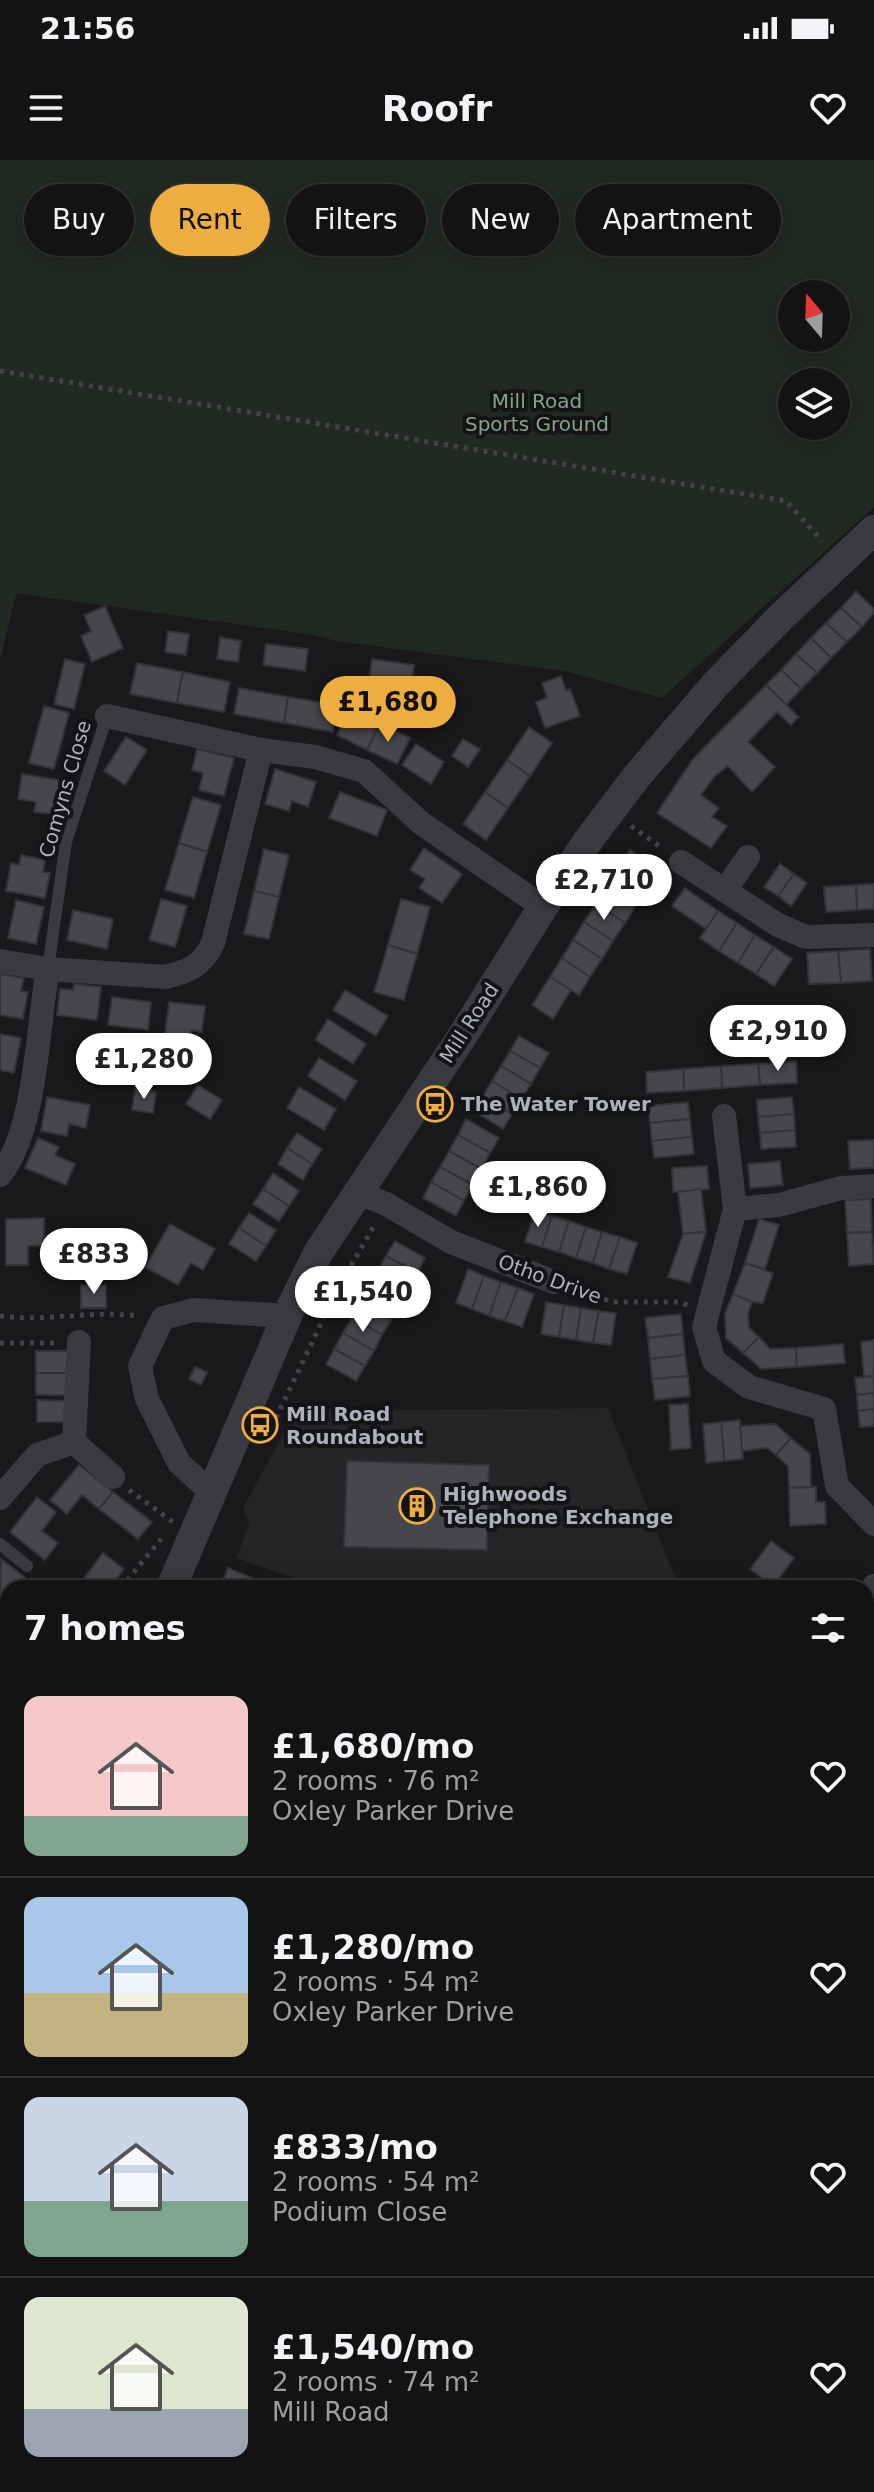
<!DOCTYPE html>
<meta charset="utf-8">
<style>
:root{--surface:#131314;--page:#1c1c1d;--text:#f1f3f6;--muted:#9d9ea0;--line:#323234;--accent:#eead3f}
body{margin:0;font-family:"DejaVu Sans",sans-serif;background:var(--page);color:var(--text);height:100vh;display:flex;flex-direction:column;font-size:30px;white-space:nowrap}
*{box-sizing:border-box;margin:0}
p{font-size:26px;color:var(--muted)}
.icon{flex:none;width:44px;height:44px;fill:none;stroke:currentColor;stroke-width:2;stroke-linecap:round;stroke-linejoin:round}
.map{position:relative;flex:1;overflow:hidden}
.panel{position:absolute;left:0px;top:1420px;width:874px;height:912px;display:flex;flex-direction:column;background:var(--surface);border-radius:24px 24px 0 0;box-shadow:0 4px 20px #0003,0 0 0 2px var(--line)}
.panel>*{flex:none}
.guide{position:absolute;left:24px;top:24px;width:826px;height:72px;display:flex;gap:16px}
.needle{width:52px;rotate:341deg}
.tools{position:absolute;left:778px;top:120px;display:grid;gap:16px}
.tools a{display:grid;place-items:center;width:72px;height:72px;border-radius:50%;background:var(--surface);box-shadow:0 4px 20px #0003,0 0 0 2px var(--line);font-size:40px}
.price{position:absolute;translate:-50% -68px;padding:0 18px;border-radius:28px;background:#fff;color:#222;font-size:26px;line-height:52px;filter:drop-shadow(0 2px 4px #0008)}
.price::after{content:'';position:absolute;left:50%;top:48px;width:24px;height:18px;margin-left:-12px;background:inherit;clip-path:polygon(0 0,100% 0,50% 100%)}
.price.on{background:var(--accent);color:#111}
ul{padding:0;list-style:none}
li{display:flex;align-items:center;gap:24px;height:200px;padding:0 24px}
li+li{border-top:2px solid var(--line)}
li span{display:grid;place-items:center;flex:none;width:224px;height:160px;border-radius:16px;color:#555}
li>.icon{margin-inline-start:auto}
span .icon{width:96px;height:96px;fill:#fffc;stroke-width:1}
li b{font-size:34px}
h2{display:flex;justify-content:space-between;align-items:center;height:96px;padding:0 24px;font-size:34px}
.tag{padding:0 28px;border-radius:36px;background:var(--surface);box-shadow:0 4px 20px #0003,0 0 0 2px var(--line);font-size:28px;line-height:72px}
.tag.on{background:var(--accent);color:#111}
.status{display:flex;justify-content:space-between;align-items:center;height:56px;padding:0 40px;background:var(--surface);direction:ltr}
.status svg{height:22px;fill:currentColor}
header{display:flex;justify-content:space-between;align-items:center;height:104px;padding:0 24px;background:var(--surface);font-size:36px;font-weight:800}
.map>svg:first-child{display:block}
.built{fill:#252528}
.green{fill:#212a22;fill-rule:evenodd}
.building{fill:#46474b;stroke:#333337;stroke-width:2}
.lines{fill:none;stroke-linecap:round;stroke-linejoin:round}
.path{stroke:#404347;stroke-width:5;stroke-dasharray:4 6;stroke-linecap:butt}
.service{stroke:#3a3b40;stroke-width:12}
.minor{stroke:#3a3b40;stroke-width:24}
.tertiary{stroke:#3a3b40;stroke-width:30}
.labels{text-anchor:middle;stroke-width:8;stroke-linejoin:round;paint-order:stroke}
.park-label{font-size:20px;fill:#84a585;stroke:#141416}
.street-label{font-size:20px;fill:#acb1bb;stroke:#141416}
.poi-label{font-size:20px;font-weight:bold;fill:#acb1bb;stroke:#141416;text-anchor:start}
</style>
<div class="status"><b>21:56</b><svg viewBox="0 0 49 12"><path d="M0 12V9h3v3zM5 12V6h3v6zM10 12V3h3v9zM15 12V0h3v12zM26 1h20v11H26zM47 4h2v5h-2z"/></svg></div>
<header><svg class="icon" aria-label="menu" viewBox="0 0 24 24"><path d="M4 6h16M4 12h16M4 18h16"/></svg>Roofr<svg class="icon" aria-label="heart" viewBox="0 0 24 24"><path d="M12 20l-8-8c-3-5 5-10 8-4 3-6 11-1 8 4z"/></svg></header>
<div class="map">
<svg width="874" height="2332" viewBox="0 0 874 2332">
<rect width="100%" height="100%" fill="#19191b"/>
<!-- built -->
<path class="built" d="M608 1248 679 1428H334L296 1419 237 1398 249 1362 243 1348 296 1251Z"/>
<!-- green -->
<g class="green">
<path d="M0 0H874V347L662 538 565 511 337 481 314 475 16 433 0 501ZM836 134V178H792V134ZM836 222V266H792V222Z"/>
<path d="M8 1729V2324H657L662 2332H0V1733Z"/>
</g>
<!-- building -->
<g class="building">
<path d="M856 431 874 449V453L862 467 841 448Z"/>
<path d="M105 446 123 488 92 502 81 476 91 471 84 455Z"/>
<path d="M841 448 862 467 847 482 826 463Z"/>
<path d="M826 463 847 482 831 498 811 478Z"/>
<path d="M168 471 189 474 186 495 165 492Z"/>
<path d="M220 477 241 481 238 502 217 499Z"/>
<path d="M811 478 831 498 817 513 796 494Z"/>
<path d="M266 484 308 489 305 511 263 505Z"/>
<path d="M796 494 817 513 801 529 781 510Z"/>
<path d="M65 499 85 504 74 549 54 544Z"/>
<path d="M372 499 414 505 411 526 369 520Z"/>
<path d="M137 503 183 512 177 543 130 534Z"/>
<path d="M781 510 801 529 786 545 766 525Z"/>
<path d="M183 512 230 522 224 552 177 543Z"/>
<path d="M561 516 566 531 570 529 580 556 545 568 536 542 547 538 542 523Z"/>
<path d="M766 525 799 557 791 565 777 552 748 582 775 607 752 632 728 606 715 616 701 635 719 648 712 657 727 666 711 688 657 653 693 599Z"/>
<path d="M239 528 288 537 284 563 234 554Z"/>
<path d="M288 537 337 545 333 572 284 563Z"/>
<path d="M44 546 69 553 54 609 29 603Z"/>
<path d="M350 549 380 564 367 590 337 575Z"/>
<path d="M380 564 410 578 397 604 367 590Z"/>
<path d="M529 567 552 583 530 616 507 600Z"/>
<path d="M126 577 147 590 125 625 104 611Z"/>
<path d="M463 579 480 589 468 607 452 596Z"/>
<path d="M416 584 444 602 431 624 402 605Z"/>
<path d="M197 589 234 598 224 636 199 630 203 613 192 610Z"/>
<path d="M507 600 530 616 508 648 485 632Z"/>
<path d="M275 609 316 622 308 647 292 641 289 651 265 644Z"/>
<path d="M22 614 66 621 61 655 34 652 36 642 18 639Z"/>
<path d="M340 632 387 650 377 676 329 658Z"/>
<path d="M485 632 508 648 486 680 463 664Z"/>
<path d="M193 637 221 645 207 692 179 683Z"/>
<path d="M179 683 207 692 194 738 165 730Z"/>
<path d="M424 688 462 714 442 743 419 728 425 719 410 710Z"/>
<path d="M264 689 289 695 279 737 254 731Z"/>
<path d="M630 690 659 708 647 727 618 708Z"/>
<path d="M21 695 45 700 43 712 50 713 45 738 6 731 11 703 19 705Z"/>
<path d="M780 704 794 714 778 736 764 727Z"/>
<path d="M618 708 647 727 636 745 607 726Z"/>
<path d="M794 714 807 723 791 746 778 736Z"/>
<path d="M874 724V749L857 750 856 725Z"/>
<path d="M856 725 857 750 826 752 824 727Z"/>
<path d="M607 726 636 745 625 763 596 744Z"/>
<path d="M685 728 718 751 706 769 672 746Z"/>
<path d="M254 731 279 737 269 779 244 774Z"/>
<path d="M161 739 187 746 175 787 149 780Z"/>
<path d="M401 739 430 747 417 794 388 785Z"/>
<path d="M16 740 44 747 36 784 8 778Z"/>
<path d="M596 744 625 763 613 781 584 762Z"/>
<path d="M73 750 113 759 107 789 67 780Z"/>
<path d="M718 751 737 763 719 791 700 778Z"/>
<path d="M584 762 613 781 602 799 573 780Z"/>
<path d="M737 763 755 775 738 803 719 791Z"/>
<path d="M755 775 774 787 756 814 738 803Z"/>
<path d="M573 780 602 799 590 817 562 798Z"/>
<path d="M388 785 417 794 404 840 374 832Z"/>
<path d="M774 787 792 799 774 826 756 814Z"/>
<path d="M870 789 872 821 841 823 838 791Z"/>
<path d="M838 791 841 823 809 824 807 793Z"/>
<path d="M562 798 590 817 579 835 550 817Z"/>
<path d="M0 814 24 818 21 831 28 832 23 859 0 855Z"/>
<path d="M550 817 571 830 553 859 532 845Z"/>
<path d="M74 824 101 827 97 860 57 855 60 829 73 830Z"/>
<path d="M345 830 388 856 376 876 333 850Z"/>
<path d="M112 837 151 842 148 870 108 865Z"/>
<path d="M169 842 205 846 202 872 191 870 189 884 164 881Z"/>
<path d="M328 859 366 884 353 904 315 880Z"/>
<path d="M0 874 21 878 14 913 0 910Z"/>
<path d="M519 876 549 893 540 908 510 891Z"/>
<path d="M510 891 540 908 531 924 501 906Z"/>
<path d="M319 898 357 921 345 940 308 916Z"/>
<path d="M796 901 797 923 760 925 758 904Z"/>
<path d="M758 904 760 925 722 928 721 906Z"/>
<path d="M501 906 531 924 521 939 492 921Z"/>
<path d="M721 906 722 928 684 931 683 909Z"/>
<path d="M683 909 684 931 647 933 646 912Z"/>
<path d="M492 921 521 939 512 954 483 936Z"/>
<path d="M198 925 222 940 210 959 186 944Z"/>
<path d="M299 927 336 949 324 970 287 948Z"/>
<path d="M135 928 156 932 153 953 132 950Z"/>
<path d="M483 936 512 954 503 969 474 951Z"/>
<path d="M47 937 90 945 86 968 69 964 67 976 41 971Z"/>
<path d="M792 937 794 954 758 957 757 940Z"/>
<path d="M688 942 690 959 650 963 648 946Z"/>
<path d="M794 954 795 970 760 973 758 957Z"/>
<path d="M466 959 499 978 490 993 458 975Z"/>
<path d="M690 959 692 977 652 981 650 963Z"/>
<path d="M795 970 796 987 761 989 760 973Z"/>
<path d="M297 973 322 989 312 1004 287 988Z"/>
<path d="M458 975 490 993 482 1009 449 991Z"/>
<path d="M692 977 694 994 654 998 652 981Z"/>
<path d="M38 978 59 987 55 995 75 1004 66 1025 25 1008Z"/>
<path d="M874 980V1008L850 1009 848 981Z"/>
<path d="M287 988 312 1004 303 1020 278 1004Z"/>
<path d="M449 991 482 1009 473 1025 440 1007Z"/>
<path d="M780 1001 783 1025 750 1028 748 1004Z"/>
<path d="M707 1006 709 1029 673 1032 672 1008Z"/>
<path d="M440 1007 473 1025 464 1041 431 1022Z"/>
<path d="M273 1013 299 1031 289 1046 263 1029Z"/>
<path d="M431 1022 464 1041 456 1056 423 1038Z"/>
<path d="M263 1029 289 1046 279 1061 253 1044Z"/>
<path d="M701 1029 706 1072 683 1074 678 1032Z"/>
<path d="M871 1039 872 1072 847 1073 845 1040Z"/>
<path d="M535 1050 552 1056 542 1087 525 1082Z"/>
<path d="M249 1053 276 1070 266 1086 239 1068Z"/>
<path d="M552 1056 569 1061 559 1092 542 1087Z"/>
<path d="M44 1058V1086H28V1105H6V1059Z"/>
<path d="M759 1059 779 1065 765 1109 745 1103Z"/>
<path d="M569 1061 586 1067 576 1098 559 1092Z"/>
<path d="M170 1064 215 1089 203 1110 191 1103 178 1125 145 1107Z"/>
<path d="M586 1067 602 1072 593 1103 576 1098Z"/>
<path d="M239 1068 266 1086 256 1101 229 1084Z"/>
<path d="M602 1072 620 1077 609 1109 593 1103Z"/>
<path d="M706 1072 690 1123 668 1117 683 1074Z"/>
<path d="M872 1072 874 1104 849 1106 847 1073Z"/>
<path d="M620 1077 637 1083 627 1114 609 1109Z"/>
<path d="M395 1081 425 1098 417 1113 386 1096Z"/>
<path d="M386 1096 417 1113 408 1129 377 1112Z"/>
<path d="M745 1103 773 1113 763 1143 752 1142 733 1134Z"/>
<path d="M468 1109 484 1116 472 1149 456 1143Z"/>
<path d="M377 1112 408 1129 399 1144 369 1127Z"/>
<path d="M484 1116 501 1122 489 1156 472 1149Z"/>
<path d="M501 1122 518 1128 505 1161 489 1156Z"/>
<rect x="81" y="1125" width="25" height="23"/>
<path d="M369 1127 399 1144 391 1160 360 1142Z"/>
<path d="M518 1128 534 1134 522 1167 505 1161Z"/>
<path d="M733 1134 752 1142 748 1153 749 1168 759 1177 743 1193 726 1178 725 1153Z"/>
<path d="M360 1142 391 1160 382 1175 352 1158Z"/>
<path d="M546 1142 564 1145 559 1177 541 1174Z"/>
<path d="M564 1145 581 1148 576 1180 559 1177Z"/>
<path d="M581 1148 599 1151 593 1183 576 1180Z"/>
<path d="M599 1151 616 1153 611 1185 593 1183Z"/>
<path d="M681 1154 683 1174 648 1178 645 1158Z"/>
<path d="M352 1158 382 1175 374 1191 343 1173Z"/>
<path d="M343 1173 374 1191 365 1206 334 1189Z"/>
<path d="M683 1174 685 1195 650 1199 648 1178Z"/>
<path d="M759 1177 770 1189 796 1188 797 1207 761 1209 743 1193Z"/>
<path d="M874 1180V1216L864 1217 861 1182Z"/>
<path d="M843 1184 845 1203 797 1207 796 1188Z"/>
<path d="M334 1189 365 1206 356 1221 326 1204Z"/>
<rect x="36" y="1191" width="37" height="22"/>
<path d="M685 1195 688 1216 652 1219 650 1199Z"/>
<path d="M195 1207 207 1212 201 1225 189 1219Z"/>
<path d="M36 1213H73L72 1235H36Z"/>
<path d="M688 1216 690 1236 655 1240 652 1219Z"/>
<path d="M874 1216V1233L857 1235 855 1218Z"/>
<path d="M874 1233V1249L858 1251 857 1235Z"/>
<path d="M37 1240 72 1241V1262H37Z"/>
<path d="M688 1244 691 1288 671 1290 669 1245Z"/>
<path d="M874 1249V1266L860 1267 858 1251Z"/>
<path d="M740 1260 743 1299 724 1301 721 1262Z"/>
<path d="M721 1262 724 1301 706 1303 703 1264Z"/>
<path d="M775 1264 791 1278 776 1295 767 1288 742 1291 740 1266Z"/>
<path d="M791 1278 810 1294 811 1327 789 1328 788 1306 776 1295Z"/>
<path d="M347 1301 489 1305 487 1390 344 1387Z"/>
<path d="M79 1305 113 1332 99 1349 82 1335 67 1354 50 1340Z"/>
<path d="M811 1327H816V1342H825L826 1364 790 1366 789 1328Z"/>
<path d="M113 1332 152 1362 138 1379 99 1349Z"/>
<path d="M37 1337 56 1352 42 1371 58 1383 45 1400 10 1372Z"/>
<path d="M771 1381 794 1398 773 1426 750 1409Z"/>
<path d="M103 1393 124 1409 110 1428H83L79 1425Z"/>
<path d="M1 1399 31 1422 27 1428H8V1440L0 1434Z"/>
<path d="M228 1408 262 1422 259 1428H229L221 1425Z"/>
<path d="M6 1475 8 1499 0 1503V1476Z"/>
<path d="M874 1477V1510L866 1504V1488Z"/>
</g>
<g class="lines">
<!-- path -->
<g class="path">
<path d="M0 211 786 341 822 381"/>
<path d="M631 666 662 688"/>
<path d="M576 1129 613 1142H678L688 1145"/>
<path d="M0 1156C46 1162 92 1150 138 1156"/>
<path d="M0 1183H58"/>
<path d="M276 1258 337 1130 375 1064"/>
<path d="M129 1330 173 1362"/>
<path d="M121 1428 161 1379"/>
<path d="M0 1523 8 1521"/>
<path d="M0 1831 8 1819"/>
<path d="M0 1868 8 1859"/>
<path d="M866 1993 874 1992"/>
<path d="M0 2025H8"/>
<path d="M635 2324 641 2332"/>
</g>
<!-- service -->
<g class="service">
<path d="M48 809 66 682 107 556"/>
<path d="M0 1384 27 1406"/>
</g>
<!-- minor -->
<g class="minor">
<path d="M107 556 261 590"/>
<path d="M681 702 778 765 806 777 874 775"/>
<path d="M725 730 748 697"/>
<path d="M0 801 48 809 165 817C188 812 203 805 213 783L261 590 315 597 364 611 421 663 543 747"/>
<path d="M724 956 735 1049 704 1167 714 1201 749 1227 824 1249 837 1326 874 1364"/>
<path d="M0 1015C37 969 37 867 48 809"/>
<path d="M357 1032 386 1044 451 1082 554 1122"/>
<path d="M735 1049 779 1045 841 1028 874 1026"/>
<path d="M79 1182 74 1282 113 1317"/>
<path d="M213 1334 179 1303 147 1239 140 1206 163 1158 194 1150 287 1156"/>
<path d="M0 1338 37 1295 74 1282"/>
<path d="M866 1440 874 1426"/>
<path d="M866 1851 874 1870"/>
</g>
<!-- tertiary -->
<g class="tertiary">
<path d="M171 1428 287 1156 318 1093 461 878 543 747 590 678 637 616 715 525 781 457 874 370"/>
<path d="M0 1600 8 1584"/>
<path d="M0 1645 8 1660"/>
<path d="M0 1718 8 1714"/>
<path d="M866 2158 874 2157"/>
</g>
</g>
<!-- icons -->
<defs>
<symbol id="bus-ring" viewBox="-11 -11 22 22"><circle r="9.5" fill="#141416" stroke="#eead3f" stroke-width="1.5"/><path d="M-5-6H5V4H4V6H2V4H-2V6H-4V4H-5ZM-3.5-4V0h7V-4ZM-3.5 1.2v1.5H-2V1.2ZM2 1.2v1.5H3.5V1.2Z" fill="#eead3f"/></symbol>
<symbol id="building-ring" viewBox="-11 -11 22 22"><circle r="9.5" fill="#141416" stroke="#eead3f" stroke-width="1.5"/><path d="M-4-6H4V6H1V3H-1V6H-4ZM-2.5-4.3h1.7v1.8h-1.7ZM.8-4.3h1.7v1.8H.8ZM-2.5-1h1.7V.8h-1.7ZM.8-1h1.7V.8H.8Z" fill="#eead3f"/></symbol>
</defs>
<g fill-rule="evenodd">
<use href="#bus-ring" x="415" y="924" width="40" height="40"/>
<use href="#bus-ring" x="240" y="1245" width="40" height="40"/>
<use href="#building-ring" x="397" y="1326" width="40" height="40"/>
</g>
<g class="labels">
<!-- park labels -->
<g class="park-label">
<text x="537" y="248">Mill Road<tspan x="537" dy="23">Sports Ground</tspan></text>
</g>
<!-- street labels -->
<g class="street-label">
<text transform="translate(65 629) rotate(-74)" y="7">Comyns Close</text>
<text transform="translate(469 863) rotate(-57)" y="7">Mill Road</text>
<text transform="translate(550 1119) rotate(20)" y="7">Otho Drive</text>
</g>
<!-- poi labels -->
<g class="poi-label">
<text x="461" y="951">The Water Tower</text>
<text x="286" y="1261">Mill Road<tspan x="286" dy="23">Roundabout</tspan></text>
<text x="443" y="1341">Highwoods<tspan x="443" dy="23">Telephone Exchange</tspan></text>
</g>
</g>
</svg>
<div class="tools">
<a><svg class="needle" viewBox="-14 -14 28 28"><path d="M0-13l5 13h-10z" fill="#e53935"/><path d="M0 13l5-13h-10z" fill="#9d9ea0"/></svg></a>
<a><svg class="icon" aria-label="layers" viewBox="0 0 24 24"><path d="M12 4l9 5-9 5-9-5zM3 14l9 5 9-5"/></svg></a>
</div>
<b class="price on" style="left:388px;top:584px">£1,680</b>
<b class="price" style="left:604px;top:762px">£2,710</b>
<b class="price" style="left:778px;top:913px">£2,910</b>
<b class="price" style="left:144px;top:941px">£1,280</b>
<b class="price" style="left:538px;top:1069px">£1,860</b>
<b class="price" style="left:94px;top:1136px">£833</b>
<b class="price" style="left:363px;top:1174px">£1,540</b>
<div class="guide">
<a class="tag">Buy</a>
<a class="tag on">Rent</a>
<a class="tag">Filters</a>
<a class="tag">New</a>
<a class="tag">Apartment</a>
</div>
<section class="panel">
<h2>7 homes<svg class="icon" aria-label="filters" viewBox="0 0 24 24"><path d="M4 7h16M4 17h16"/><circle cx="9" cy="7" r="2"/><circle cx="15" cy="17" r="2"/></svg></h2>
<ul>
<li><span style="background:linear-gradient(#f6c9c9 75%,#7fa58c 0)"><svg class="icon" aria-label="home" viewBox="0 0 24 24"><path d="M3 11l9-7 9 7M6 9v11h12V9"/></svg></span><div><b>£1,680/mo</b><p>2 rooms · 76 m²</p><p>Oxley Parker Drive</p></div><svg class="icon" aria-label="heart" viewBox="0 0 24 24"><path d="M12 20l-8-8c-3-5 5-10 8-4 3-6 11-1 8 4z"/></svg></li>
<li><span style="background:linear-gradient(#a9c7e8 60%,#c2b280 0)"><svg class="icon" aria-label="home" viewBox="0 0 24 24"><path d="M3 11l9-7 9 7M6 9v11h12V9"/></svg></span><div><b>£1,280/mo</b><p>2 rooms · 54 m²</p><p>Oxley Parker Drive</p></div><svg class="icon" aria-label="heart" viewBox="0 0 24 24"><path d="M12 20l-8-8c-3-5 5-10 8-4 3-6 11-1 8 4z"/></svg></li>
<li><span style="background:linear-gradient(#c9d6e8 65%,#7fa58c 0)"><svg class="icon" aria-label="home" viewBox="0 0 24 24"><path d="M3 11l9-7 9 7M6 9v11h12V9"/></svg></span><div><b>£833/mo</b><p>2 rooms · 54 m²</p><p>Podium Close</p></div><svg class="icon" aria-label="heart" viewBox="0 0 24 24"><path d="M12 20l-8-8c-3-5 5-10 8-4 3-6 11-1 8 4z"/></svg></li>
<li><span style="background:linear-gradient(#dfe7d0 70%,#9aa5b1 0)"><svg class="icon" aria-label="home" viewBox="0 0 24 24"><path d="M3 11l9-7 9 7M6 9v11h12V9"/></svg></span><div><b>£1,540/mo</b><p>2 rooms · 74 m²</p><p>Mill Road</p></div><svg class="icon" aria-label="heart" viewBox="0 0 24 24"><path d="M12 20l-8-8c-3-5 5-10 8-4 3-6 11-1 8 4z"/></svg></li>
</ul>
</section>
</div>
